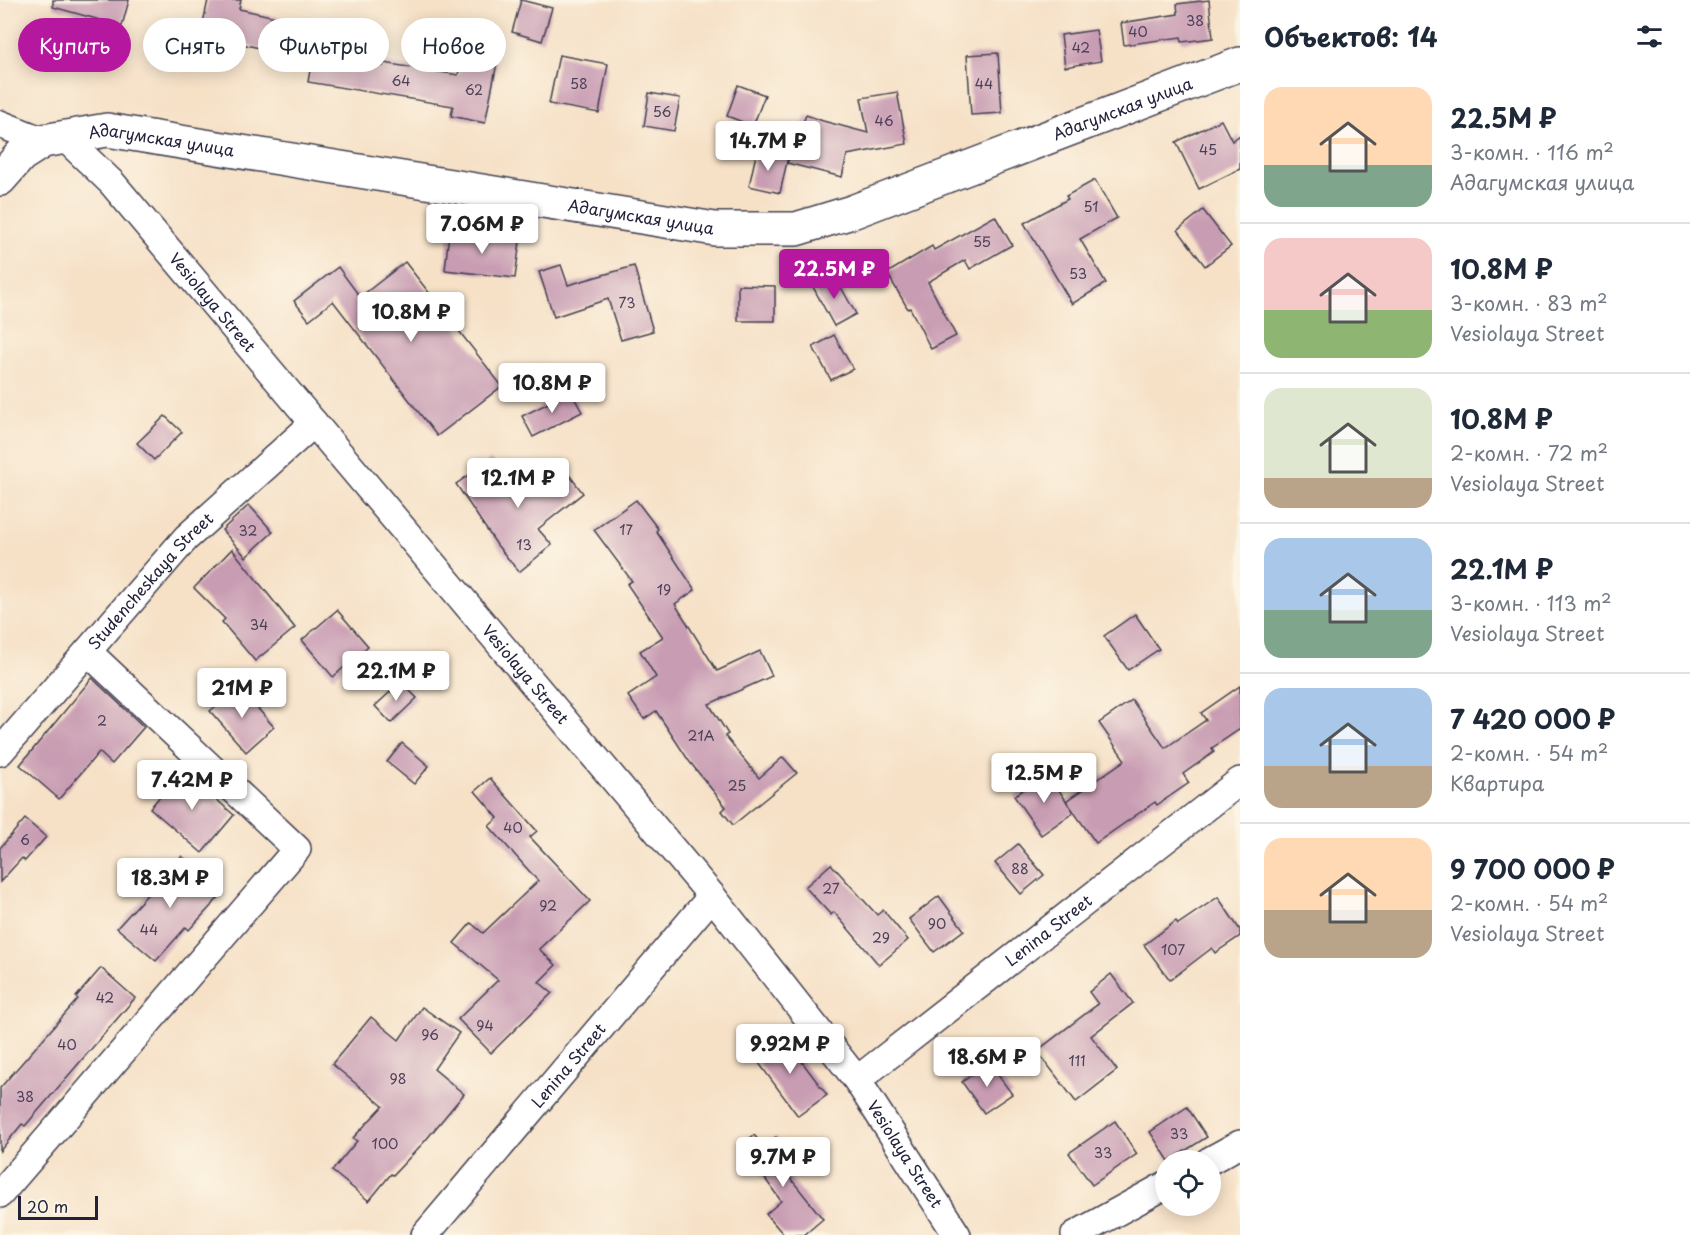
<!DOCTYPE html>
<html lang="ru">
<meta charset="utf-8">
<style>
:root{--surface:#fff;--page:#f2f2f3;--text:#1f2937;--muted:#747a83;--line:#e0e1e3;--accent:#b5179e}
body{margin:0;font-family:"Playpen Sans",sans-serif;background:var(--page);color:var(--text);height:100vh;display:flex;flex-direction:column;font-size:22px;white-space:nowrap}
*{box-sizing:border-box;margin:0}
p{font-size:20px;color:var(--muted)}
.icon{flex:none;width:33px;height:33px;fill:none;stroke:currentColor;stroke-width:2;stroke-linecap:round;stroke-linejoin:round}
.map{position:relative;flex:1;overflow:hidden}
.drawer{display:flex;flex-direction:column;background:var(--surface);width:450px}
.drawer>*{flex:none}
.top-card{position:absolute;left:18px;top:18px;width:570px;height:54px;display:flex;gap:12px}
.controls{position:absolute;left:1155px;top:1150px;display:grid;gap:12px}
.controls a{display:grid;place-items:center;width:66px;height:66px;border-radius:50%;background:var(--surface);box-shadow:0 3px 15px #0003;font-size:30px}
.scale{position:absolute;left:18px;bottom:15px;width:80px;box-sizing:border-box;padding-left:6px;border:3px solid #22223b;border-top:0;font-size:16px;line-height:21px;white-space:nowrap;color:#22223b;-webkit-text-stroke:4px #fcf5e5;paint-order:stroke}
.price{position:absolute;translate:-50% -51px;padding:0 14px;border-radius:6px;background:#fff;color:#222;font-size:20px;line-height:39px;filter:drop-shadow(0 2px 3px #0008)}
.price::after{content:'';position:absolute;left:50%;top:36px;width:18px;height:14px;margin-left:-9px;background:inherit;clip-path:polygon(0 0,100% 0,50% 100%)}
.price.current{background:var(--accent);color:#fff}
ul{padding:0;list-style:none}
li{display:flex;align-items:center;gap:18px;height:150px;padding:0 24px}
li+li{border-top:2px solid var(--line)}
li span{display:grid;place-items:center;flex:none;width:168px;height:120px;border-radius:18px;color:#555}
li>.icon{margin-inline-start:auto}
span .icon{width:72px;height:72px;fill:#fffc;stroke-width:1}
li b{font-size:26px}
h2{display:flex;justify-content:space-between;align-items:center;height:72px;padding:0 24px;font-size:26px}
.tag{padding:0 21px;border-radius:27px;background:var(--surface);box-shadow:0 3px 15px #0003;font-size:21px;line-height:54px}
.tag.current{background:var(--accent);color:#fff}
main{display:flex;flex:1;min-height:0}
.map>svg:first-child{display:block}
.building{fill:#c89cb2}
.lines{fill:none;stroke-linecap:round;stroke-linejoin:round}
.minor-casing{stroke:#423f50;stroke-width:30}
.major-casing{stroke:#423f50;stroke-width:36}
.minor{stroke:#fff;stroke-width:27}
.major{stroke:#fff;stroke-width:33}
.labels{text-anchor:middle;stroke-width:4.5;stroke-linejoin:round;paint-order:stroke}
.number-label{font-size:14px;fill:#4c4059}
.street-label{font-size:16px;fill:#22223b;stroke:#fcf5e5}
</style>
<main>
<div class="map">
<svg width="1240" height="1235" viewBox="0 0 1240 1235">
<rect width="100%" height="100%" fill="#fcf5e5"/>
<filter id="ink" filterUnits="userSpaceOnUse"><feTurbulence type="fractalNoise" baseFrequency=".0167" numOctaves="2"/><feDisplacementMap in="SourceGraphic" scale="12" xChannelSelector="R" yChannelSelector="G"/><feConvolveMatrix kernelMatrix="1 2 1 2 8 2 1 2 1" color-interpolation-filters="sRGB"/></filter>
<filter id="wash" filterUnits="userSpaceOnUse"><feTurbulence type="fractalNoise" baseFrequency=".008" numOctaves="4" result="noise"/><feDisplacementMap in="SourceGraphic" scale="24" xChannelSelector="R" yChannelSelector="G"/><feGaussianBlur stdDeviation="1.35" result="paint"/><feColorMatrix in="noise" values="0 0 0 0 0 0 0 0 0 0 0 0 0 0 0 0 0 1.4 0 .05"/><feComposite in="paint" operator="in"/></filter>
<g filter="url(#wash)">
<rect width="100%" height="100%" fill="#f6e1c7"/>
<g id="blocks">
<!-- building -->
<g class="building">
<path d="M53 0H129L122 26 53 7Z"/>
<path d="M208 0H241L239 9 294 21 287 54 232 42 227 62 196 55Z"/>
<path d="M521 0 552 8 542 41 512 32Z"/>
<path d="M1209 0 1213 38 1182 42 1181 37 1124 45 1121 23 1178 14 1177 4Z"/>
<path d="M1096 30 1101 61 1065 67 1061 35Z"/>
<path d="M313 53 383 66 384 63 458 75 462 57 497 63 485 123 451 116 453 106 308 82Z"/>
<path d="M998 53 1002 113 971 115 967 55Z"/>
<path d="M559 55 608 64 599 113 549 104Z"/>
<path d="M738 85 765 95 753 126 727 116Z"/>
<path d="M897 92 907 144 847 155 842 177 787 163 806 115 823 121 868 133 861 98Z"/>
<path d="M649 93 680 98 674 131 644 126Z"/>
<path d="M1221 120 1232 141 1240 135V169L1199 189 1176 142Z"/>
<path d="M757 150 788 157 780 193 749 186Z"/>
<path d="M1095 180 1117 218 1080 239 1106 283 1072 304 1024 223 1068 199 1066 196Z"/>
<path d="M1203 210 1231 246 1205 266 1178 230Z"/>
<path d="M995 216 1012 245 970 269 965 260 928 282 956 336 931 349 910 308 908 309 887 273 932 246 934 250Z"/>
<path d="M449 233 520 241 515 278 445 270Z"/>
<path d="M405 262 502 386 437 436 333 301 309 320 294 301 338 267 360 297Z"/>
<path d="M561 265 568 285 634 266 653 331 621 340 608 299 554 317 539 272Z"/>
<path d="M833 273 856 314 834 326 812 285Z"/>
<path d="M738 285 775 286V321H738Z"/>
<path d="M834 335 853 369 831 380 813 347Z"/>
<path d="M571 392 582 412 533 437 522 416Z"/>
<path d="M165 416 182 432 154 460 137 443Z"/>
<path d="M491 460 516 497 560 463 583 493 538 529 552 545 519 572 497 545 456 484Z"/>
<path d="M636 500 658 529 656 531 695 590 675 604 717 671 760 651 772 676 709 704 728 734 725 736 759 778 783 757 797 773 733 825 722 811 726 807 689 761 656 711 644 719 628 696 656 677 640 651 663 637 627 584 632 581 594 530Z"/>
<path d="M249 505 273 532 246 557 222 530Z"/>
<path d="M232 549 295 628 255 661 222 622 225 619 194 588Z"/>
<path d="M337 610 368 646 333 677 302 640Z"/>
<path d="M1135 614 1159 649 1128 670 1104 636Z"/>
<path d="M92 678 144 727 112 764 99 752 59 799 20 765Z"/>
<path d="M401 682 417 698 391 723 375 706Z"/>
<path d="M1240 686V729L1212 748 1214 752 1183 774 1189 783 1157 805 1155 802 1096 843 1066 801 1125 760 1099 723 1132 700 1165 748 1206 720 1201 713Z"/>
<path d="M239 687 274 727 246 752 210 711Z"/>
<path d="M402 743 429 766 414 784 387 762Z"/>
<path d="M183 770 234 815 202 853 150 808Z"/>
<path d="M1047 773 1074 812 1041 835 1014 796Z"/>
<path d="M490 778 537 831 530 837 590 901 539 949 556 965 539 982 552 993 491 1053 458 1019 498 980 454 943 471 923 483 933 538 881 489 826 498 818 475 791Z"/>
<path d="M25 819 46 837 25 861 22 858 0 882V848Z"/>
<path d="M1018 844 1044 875 1021 894 995 863Z"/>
<path d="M182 856 223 893 189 930 186 927 156 961 117 928Z"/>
<path d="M831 864 877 915 883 910 908 940 879 965 834 912 831 915 805 887Z"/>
<path d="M939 896 964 930 934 952 909 919Z"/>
<path d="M1218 897 1240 930V936L1215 953 1212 948 1170 980 1144 945 1176 921 1178 924Z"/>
<path d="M101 968 135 998 25 1126 22 1124 0 1151V1088L78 999 76 997Z"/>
<path d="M1111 974 1133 1003 1091 1036 1117 1070 1076 1102 1037 1051 1098 1004 1089 992Z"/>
<path d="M422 1007 459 1033 434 1069 464 1094 425 1141 393 1175 391 1174 369 1201 332 1171 357 1141 353 1138 383 1106 332 1064 371 1017 399 1040Z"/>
<path d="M781 1034 827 1095 798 1116 753 1055Z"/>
<path d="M989 1063 1012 1094 984 1113 962 1082Z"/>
<path d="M1187 1107 1207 1137 1169 1161 1150 1132Z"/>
<path d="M1115 1121 1137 1154 1092 1185 1069 1153Z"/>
<path d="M754 1135 763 1146 776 1137 797 1167 787 1174 823 1219 804 1235H784L766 1214 781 1201 741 1145Z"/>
</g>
</g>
</g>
<g filter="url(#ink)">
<use href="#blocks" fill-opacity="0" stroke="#423f50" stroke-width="1.5"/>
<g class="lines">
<defs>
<g id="minor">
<path d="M0 124 43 141"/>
<path id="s1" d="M63 136 112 183 712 896 857 1080 957 1235"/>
<path id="s2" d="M0 752 186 538 314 423"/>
<path id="s3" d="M857 1080 1240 781"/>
<path d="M1209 1161 1240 1144"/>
<path d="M0 1194 297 849 88 652"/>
<path id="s4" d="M425 1235 712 896"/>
<path d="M1075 1235 1166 1185"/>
</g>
<g id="major">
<path id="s5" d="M0 179 21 155 43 141 107 130 715 229H796L852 212 1240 64"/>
</g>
</defs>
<!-- minor casing -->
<use href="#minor" class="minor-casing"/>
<!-- major casing -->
<use href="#major" class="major-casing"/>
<!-- minor -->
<use href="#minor" class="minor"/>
<!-- major -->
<use href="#major" class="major"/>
</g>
</g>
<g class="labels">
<!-- number labels -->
<g class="number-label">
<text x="1195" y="26">38</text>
<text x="1138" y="37">40</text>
<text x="1081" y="53">42</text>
<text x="401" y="86">64</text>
<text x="579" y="89">58</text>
<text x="984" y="89">44</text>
<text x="474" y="95">62</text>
<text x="662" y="117">56</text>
<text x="884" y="126">46</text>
<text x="1208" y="155">45</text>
<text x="1091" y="212">51</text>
<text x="982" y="247">55</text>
<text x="1078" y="279">53</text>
<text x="627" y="308">73</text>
<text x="626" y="535">17</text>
<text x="248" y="536">32</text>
<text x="524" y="550">13</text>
<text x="664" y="595">19</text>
<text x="259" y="630">34</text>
<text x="102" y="726">2</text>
<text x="701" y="741">21А</text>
<text x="737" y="791">25</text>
<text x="513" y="833">40</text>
<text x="25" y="845">6</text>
<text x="1020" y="874">88</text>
<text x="831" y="894">27</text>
<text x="548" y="911">92</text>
<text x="937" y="929">90</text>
<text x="149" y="935">44</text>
<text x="881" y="943">29</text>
<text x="1173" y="955">107</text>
<text x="105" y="1003">42</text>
<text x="485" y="1031">94</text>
<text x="430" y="1040">96</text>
<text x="67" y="1050">40</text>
<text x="1077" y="1066">111</text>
<text x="398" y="1084">98</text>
<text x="25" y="1102">38</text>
<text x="1179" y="1139">33</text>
<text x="385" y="1149">100</text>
<text x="1103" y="1158">33</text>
</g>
<!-- street labels -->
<g class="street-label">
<text dy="6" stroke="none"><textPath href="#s5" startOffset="1168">Адагумская улица</textPath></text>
<text dy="6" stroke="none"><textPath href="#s5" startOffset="178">Адагумская улица</textPath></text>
<text dy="6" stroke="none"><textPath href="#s5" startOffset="664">Адагумская улица</textPath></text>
<text dy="6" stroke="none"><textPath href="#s1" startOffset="224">Vesiolaya Street</textPath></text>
<text dy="6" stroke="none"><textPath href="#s2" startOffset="228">Studencheskaya Street</textPath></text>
<text dy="6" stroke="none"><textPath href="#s1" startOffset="710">Vesiolaya Street</textPath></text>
<text dy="6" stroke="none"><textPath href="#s3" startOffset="243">Lenina Street</textPath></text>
<text dy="6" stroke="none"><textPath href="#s4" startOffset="222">Lenina Street</textPath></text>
<text dy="6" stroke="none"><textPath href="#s1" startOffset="1322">Vesiolaya Street</textPath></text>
</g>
</g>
</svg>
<div class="controls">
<a><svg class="icon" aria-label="locate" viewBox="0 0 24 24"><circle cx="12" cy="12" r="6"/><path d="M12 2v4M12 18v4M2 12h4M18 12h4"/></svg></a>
</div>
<div class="scale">20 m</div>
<b class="price" style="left:768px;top:172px">14.7M ₽</b>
<b class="price" style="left:482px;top:255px">7.06M ₽</b>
<b class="price current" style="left:834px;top:300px">22.5M ₽</b>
<b class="price" style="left:411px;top:343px">10.8M ₽</b>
<b class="price" style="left:552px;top:414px">10.8M ₽</b>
<b class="price" style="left:518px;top:509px">12.1M ₽</b>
<b class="price" style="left:396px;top:702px">22.1M ₽</b>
<b class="price" style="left:242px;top:719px">21M ₽</b>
<b class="price" style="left:1044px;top:804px">12.5M ₽</b>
<b class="price" style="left:192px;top:811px">7.42M ₽</b>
<b class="price" style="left:170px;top:909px">18.3M ₽</b>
<b class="price" style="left:790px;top:1075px">9.92M ₽</b>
<b class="price" style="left:987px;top:1088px">18.6M ₽</b>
<b class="price" style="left:783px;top:1188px">9.7M ₽</b>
<div class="top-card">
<a class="tag current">Купить</a>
<a class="tag">Снять</a>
<a class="tag">Фильтры</a>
<a class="tag">Новое</a>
</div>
</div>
<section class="drawer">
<h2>Объектов: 14<svg class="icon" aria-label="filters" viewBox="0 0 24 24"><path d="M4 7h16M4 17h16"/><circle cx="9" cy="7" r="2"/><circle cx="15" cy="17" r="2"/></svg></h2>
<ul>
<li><span style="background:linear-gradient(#ffd9b3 65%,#7fa58c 0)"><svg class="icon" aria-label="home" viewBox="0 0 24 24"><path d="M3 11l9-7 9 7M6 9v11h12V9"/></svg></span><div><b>22.5M ₽</b><p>3-комн. · 116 m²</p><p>Адагумская улица</p></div></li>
<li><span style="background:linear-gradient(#f6c9c9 60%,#8fb573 0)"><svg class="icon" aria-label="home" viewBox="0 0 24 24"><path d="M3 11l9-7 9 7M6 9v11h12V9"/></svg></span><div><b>10.8M ₽</b><p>3-комн. · 83 m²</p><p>Vesiolaya Street</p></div></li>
<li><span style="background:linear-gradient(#dfe7d0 75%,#b9a48a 0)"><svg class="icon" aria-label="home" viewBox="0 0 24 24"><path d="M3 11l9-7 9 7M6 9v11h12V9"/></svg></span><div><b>10.8M ₽</b><p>2-комн. · 72 m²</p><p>Vesiolaya Street</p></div></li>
<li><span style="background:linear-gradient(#a9c7e8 60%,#7fa58c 0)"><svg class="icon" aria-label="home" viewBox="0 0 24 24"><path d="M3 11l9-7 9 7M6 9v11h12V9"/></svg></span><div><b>22.1M ₽</b><p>3-комн. · 113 m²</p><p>Vesiolaya Street</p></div></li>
<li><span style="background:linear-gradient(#a9c7e8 65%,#b9a48a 0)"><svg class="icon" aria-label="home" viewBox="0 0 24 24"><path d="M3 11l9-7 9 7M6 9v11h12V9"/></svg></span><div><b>7 420 000 ₽</b><p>2-комн. · 54 m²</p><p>Квартира</p></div></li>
<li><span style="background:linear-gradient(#ffd9b3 60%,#b9a48a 0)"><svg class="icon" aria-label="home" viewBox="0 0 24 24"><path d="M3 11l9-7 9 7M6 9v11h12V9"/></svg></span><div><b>9 700 000 ₽</b><p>2-комн. · 54 m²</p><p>Vesiolaya Street</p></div></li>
</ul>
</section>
</main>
